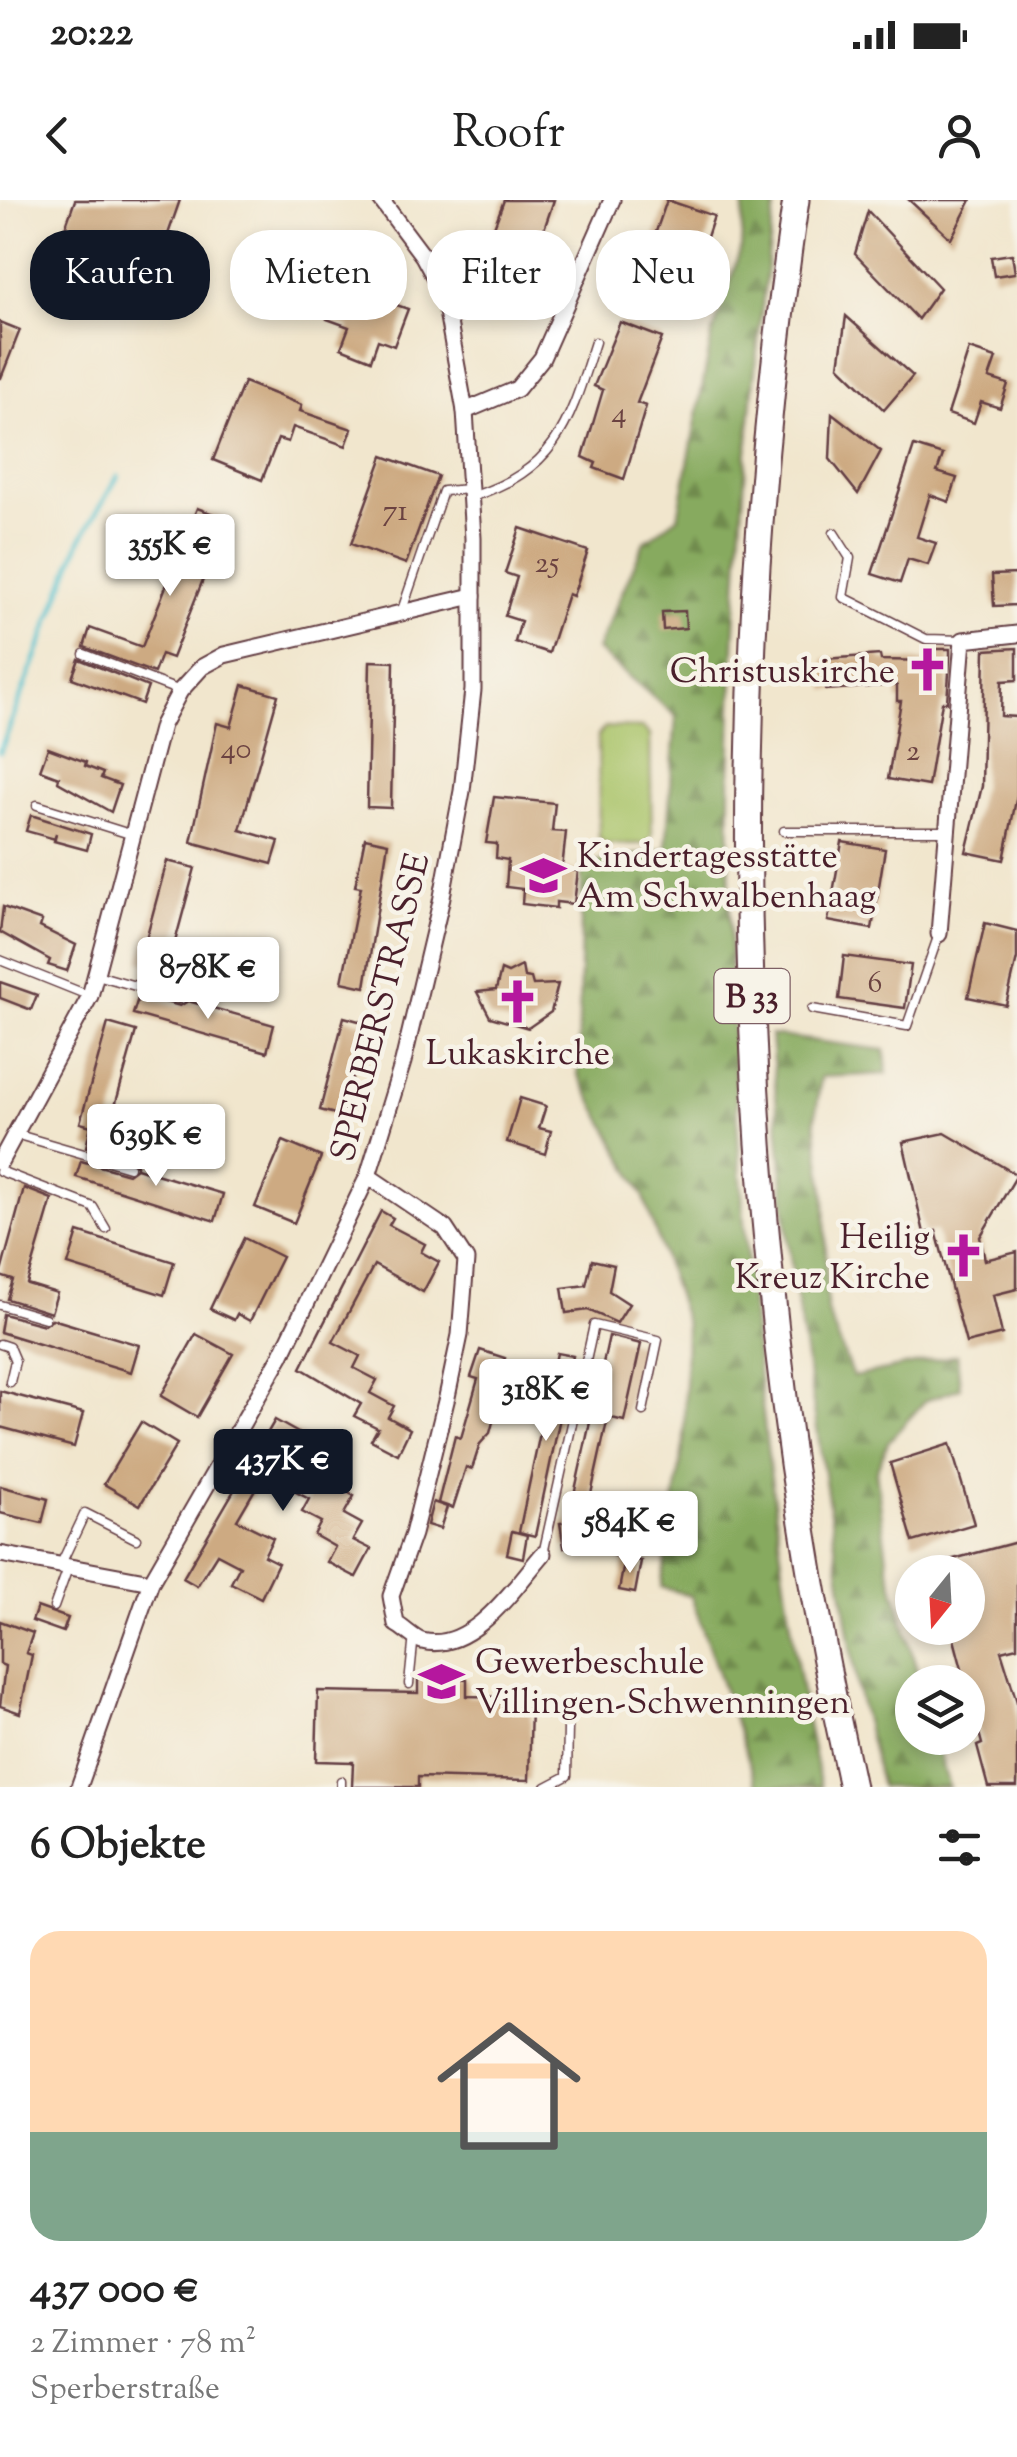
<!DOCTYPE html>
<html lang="de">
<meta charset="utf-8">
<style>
:root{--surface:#fff;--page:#f6f6f6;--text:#222;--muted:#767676;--line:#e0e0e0;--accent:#111827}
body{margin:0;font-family:"Sorts Mill Goudy",serif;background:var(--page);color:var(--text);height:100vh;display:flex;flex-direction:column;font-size:38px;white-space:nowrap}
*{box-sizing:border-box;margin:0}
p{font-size:32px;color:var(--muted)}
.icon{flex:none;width:55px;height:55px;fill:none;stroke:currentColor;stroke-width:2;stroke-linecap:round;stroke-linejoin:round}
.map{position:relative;height:1587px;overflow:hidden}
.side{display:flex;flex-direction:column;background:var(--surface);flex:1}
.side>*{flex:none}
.banner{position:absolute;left:30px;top:30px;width:958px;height:90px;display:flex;gap:20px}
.needle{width:65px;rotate:198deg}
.fabs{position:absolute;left:895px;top:1355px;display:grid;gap:20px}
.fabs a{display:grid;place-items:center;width:90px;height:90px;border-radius:50%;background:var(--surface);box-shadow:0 5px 15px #0003;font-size:50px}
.price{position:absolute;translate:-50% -85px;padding:0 22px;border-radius:10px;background:#fff;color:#222;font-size:32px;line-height:65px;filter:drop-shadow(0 2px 5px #0008)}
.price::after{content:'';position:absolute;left:50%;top:60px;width:30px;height:22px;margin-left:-15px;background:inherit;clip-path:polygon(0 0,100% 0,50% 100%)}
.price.on{background:var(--accent);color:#fff}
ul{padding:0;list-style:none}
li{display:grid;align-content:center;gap:20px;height:530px;padding:0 30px}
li+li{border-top:2px solid var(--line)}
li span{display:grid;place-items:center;height:310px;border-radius:30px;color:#555}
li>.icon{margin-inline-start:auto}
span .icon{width:180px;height:180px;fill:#fffc;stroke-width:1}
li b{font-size:42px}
h2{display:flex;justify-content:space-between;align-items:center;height:120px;padding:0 30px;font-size:42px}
.tag{padding:0 35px;border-radius:40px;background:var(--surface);box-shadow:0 5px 15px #0003;font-size:35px;line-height:90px}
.tag.on{background:var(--accent);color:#fff}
.status{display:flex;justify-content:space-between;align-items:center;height:70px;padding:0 50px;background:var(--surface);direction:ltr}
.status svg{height:28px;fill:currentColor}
header{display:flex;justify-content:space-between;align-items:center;height:130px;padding:0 30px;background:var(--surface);font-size:45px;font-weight:600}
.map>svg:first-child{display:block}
.green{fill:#aac46a;stroke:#7a724a;stroke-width:2.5}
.forest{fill:url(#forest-firs);stroke:#686444;stroke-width:2.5}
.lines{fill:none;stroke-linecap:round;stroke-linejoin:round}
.stream{stroke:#53c0cc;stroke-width:5}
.building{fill:#cdaa82}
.lane-casing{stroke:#633d43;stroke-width:11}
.street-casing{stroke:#633d43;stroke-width:19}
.primary-casing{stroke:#633d43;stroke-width:29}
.lane{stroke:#fff;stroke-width:8}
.street{stroke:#fff;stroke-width:15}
.primary{stroke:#fff;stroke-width:25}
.labels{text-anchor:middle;stroke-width:9;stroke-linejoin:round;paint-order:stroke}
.number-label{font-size:30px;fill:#6b4241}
.shield{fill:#f7f3e8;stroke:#7e5f64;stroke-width:2.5}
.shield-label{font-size:32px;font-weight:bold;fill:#4a1f2b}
.poi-label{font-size:35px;fill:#4a1f2b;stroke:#f7f3e8;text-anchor:end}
.street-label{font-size:35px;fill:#4a1f2b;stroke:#f7f3e8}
</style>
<div class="status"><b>20:22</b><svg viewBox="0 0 49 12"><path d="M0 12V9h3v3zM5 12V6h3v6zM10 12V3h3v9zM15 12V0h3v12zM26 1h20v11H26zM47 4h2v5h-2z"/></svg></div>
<header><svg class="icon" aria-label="back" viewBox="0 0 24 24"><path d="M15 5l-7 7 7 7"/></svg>Roofr<svg class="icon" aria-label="person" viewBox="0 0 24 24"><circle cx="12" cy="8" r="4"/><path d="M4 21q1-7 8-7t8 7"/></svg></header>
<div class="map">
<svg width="1017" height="1587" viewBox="0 0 1017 1587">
<defs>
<pattern id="forest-firs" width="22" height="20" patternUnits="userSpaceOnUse" patternTransform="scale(2.5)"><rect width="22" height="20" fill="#87aa5e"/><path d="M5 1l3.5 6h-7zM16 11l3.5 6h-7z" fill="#708a4e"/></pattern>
</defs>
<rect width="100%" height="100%" fill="#f7f3e8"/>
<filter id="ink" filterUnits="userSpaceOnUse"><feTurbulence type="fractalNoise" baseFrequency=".01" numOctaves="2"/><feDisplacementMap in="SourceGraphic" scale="20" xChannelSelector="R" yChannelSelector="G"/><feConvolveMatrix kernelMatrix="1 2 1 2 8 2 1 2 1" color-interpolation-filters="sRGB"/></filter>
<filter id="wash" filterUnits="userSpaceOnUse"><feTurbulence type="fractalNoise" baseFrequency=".0048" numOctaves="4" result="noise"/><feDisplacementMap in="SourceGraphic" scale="40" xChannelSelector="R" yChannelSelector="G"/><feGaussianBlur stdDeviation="2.25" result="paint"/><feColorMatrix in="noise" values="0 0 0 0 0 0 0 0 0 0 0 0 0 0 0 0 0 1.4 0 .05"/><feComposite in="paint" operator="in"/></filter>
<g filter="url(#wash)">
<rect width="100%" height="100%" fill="#f1e6cd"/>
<!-- green -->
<path class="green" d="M605 527 643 528 650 535 652 635 646 644H606L599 638 598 536Z"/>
<!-- forest -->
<g class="forest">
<path d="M744 0H776C717 411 715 827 766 1239 781 1355 795 1472 821 1587H758L691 1396 661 1387 684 1241 686 1125 644 997 578 874 582 664 666 649 676 516 597 450 644 342 678 317 712 135 741 48Z"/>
<path d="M771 835 885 850 887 874 821 877 815 920 825 998 827 1111 853 1177 957 1155 960 1188 925 1201 888 1242 876 1272 888 1366 920 1482H912V1538H935L949 1587H881L858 1491 788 1043Z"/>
</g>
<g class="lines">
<!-- stream -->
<path class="stream" d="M0 552 80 341 118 276"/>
</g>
<g id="blocks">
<!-- building -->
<g class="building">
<path d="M75 0H180L158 63 64 31Z"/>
<path d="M504 0H554L524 88 478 71Z"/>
<path d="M667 0 714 16 696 70 703 119 653 105 643 69Z"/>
<path d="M909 0H971L951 39Z"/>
<path d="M868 11 940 88 918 119 855 54Z"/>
<path d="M1012 54 1015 73 994 76 991 57Z"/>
<path d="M340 85 408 109 394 146 378 140 371 160 341 148 349 127 327 119Z"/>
<path d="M846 116 913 176 884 210 839 166Z"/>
<path d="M0 122 20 130 1 178H0Z"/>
<path d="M620 122 662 138 637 203 646 206 624 279 594 268 596 263 583 257 603 190 594 186Z"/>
<path d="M969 149 996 158 989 178 1008 184 1000 208 981 202 974 223 948 214Z"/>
<path d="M244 182 302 205 300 211 352 229 346 246 293 227 288 242 278 239 262 280 213 260Z"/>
<path d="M832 213 881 251 858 294 830 259Z"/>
<path d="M914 246 943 255 937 272 957 278 949 302 930 295 917 337 936 343 928 365 908 359 900 383 872 374Z"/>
<path d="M383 256 438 276 406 364 351 344Z"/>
<path d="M197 308 227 319 172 458 161 454 154 473 84 447 90 428 142 447Z"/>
<path d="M520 328 588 351 573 396 568 394 549 453 515 442 521 421 505 416 517 377 505 373Z"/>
<path d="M1017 374V405L994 406 992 375Z"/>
<path d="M685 411 686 428 663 430 662 412Z"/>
<path d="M1017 448V480L1002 481 1001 516 1017 517V595L1004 660 966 652 982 586 985 450Z"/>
<path d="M933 449H950V458L947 502H942L928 586 888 579 901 501H897V485L826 490 824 459 880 455 881 460 933 461Z"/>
<path d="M79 459 148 487 142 504 72 478Z"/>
<path d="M370 461 394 462 391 608 367 607Z"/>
<path d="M243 485 278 495 240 630 279 641 272 664 191 642 217 523 231 527Z"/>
<path d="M48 548 86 562 85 566 103 573 101 578 120 585 111 612 58 582 59 577 40 570Z"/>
<path d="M494 597 555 603 552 631 566 632 562 669 578 671 574 704 556 702V708L522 704 523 689 506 687 508 660 496 658 497 644 486 643Z"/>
<path d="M31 615 91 634 87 650 54 641 56 633 55 639 26 631Z"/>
<path d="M365 638 388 643 365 787 342 782 361 687 355 686Z"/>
<path d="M842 642 885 649 872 729 828 721Z"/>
<path d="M167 661 195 668 168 768 193 775 187 795 143 780 148 763 140 761Z"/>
<path d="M3 707 42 721 40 727 76 745 67 771 48 765 50 760 0 732Z"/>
<path d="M985 723 1017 731V758L1006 805 968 797Z"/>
<path d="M844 756 911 765 905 808 839 799Z"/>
<path d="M522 766 524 777 531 778 533 785 558 784 551 812 528 828 490 817 477 792 496 790 501 770 508 773Z"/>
<path d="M0 782 37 795 31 810 0 798Z"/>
<path d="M139 795 180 806 188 801 274 825 267 852 133 814Z"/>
<path d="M344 817 366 823 343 916 320 910Z"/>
<path d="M108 823 136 831 108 931 144 941 136 966 131 960 86 947 91 926 80 923Z"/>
<path d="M520 898 546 906 539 928 551 931 545 954 507 942Z"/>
<path d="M945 933 1017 975 980 1037 985 1060 1017 1052V1089L993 1095 1002 1134 966 1143 936 1031 924 1033 903 942Z"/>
<path d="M283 941 321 957 294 1023 255 1007Z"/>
<path d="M81 961 128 974 136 968 223 994 215 1021 76 977Z"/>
<path d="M24 988 52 999 27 1084 57 1093 51 1113 7 1099 13 1080 0 1076Z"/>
<path d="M381 1011 393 1018 389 1025 425 1044 421 1052 439 1062 423 1092 374 1065 333 1142 360 1156 354 1168 377 1180 370 1193 394 1206 388 1217 410 1229 398 1254 371 1240 378 1228 354 1216 361 1204 301 1168Z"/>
<path d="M78 1032 174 1062 164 1095 68 1065Z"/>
<path d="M244 1038 282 1057 250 1121 237 1114 234 1120 210 1109Z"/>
<path d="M592 1060 614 1065 609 1091 629 1104 617 1123 588 1110 566 1113 562 1088 586 1085Z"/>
<path d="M3 1114 44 1125 52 1119 139 1145 131 1172 0 1132Z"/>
<path d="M196 1134 233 1154 197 1217 161 1196Z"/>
<path d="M609 1136 641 1144 624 1221 608 1217 591 1294 613 1299 607 1324 628 1337 616 1357 587 1343 564 1347 560 1323 568 1322Z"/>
<path d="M480 1150 505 1158 497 1183 503 1185 490 1233 480 1244 472 1269 466 1267 453 1308 438 1303 455 1236 461 1238 478 1179 471 1177Z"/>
<path d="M557 1153 573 1156 535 1336 519 1332Z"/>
<path d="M0 1191 83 1213 74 1247 0 1227Z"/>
<path d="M275 1220 325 1248 321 1257 343 1269 334 1285 354 1296 344 1314 362 1324 353 1340 371 1349 356 1377 327 1362 335 1347 314 1335 321 1322 302 1312 309 1299 292 1290 299 1278 271 1262 237 1320 273 1338 264 1356 278 1363 261 1398 231 1383 240 1366 217 1354 197 1386 183 1378Z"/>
<path d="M141 1222 177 1244 140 1305 104 1284Z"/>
<path d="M950 1244 974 1324 913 1342 890 1263Z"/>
<path d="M0 1286 48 1299 42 1323 0 1313Z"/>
<path d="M433 1302 447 1307 440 1329 427 1325Z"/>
<path d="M512 1331 527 1335 523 1358 507 1354Z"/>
<path d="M1017 1342V1447L1001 1451 1017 1502V1587H988L977 1546 982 1544 951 1428H968V1372H920V1368Z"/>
<path d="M625 1358 641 1361 635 1393 619 1390Z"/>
<path d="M37 1407 68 1418 63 1432 32 1421Z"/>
<path d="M0 1421 33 1433 26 1453 32 1455 20 1513 0 1506 5 1466 0 1464Z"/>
<path d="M418 1476 467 1479V1496L502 1497V1505L531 1506 529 1580 418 1577V1587H352L353 1562 316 1561 318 1491 418 1493Z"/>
</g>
</g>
</g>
<g filter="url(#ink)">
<use href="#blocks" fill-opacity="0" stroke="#633d43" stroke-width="2.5"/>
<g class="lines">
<defs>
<g id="lane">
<path d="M471 297C558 269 569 223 595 142"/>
<path d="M834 333 850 358 843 397 926 439 963 440"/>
<path d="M401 413 443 291 470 289"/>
<path d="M84 454 180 491"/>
<path d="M37 605 133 635"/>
<path d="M784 631H945"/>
<path d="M0 760 90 796"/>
<path d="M97 775 181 799"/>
<path d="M812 809 907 826 939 734"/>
<path d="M15 934 129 967"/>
<path d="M0 971 93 1007 106 1029"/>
<path d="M0 1105 45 1118"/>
<path d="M0 1144 9 1147 15 1161 10 1182"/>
<path d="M543 1354 594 1125 658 1140 643 1211"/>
<path d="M60 1366 85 1313 136 1339"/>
<path d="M54 1407 68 1368"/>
<path d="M409 1484 414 1435"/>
<path d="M341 1581V1587"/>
<path d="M546 1587 567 1576 568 1527"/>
</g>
<g id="street">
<path d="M465 211 517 189 542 158 612 0"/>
<path d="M939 734 963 440 1017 434"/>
<path d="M0 962 90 796 162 525 180 491 202 467 224 455 473 396"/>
<path d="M368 976 445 1028 466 1060 460 1135 447 1197 413 1334 391 1396 396 1424C404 1428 414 1439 422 1441 472 1454 516 1385 543 1354"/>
<path d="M0 1354 151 1382"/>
<path d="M79 1587 151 1382 281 1156 368 976 403 862 441 702 462 591 473 490V338L465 211 444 95 423 56 381 0"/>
</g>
<path id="primary" d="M796 0C717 525 737 1068 852 1587"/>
</defs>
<!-- lane casing -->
<use href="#lane" class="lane-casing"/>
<!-- street casing -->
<use href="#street" class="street-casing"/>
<!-- primary casing -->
<use href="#primary" class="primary-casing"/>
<!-- lane -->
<use href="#lane" class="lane"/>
<!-- street -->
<use href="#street" class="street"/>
<!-- primary -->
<use href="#primary" class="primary"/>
</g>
</g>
<!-- icons -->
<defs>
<symbol id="church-bare" viewBox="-9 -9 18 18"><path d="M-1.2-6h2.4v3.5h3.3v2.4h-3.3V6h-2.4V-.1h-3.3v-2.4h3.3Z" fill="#b5179e" stroke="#f7f3e8" stroke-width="2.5" paint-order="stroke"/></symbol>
<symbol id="school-bare" viewBox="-9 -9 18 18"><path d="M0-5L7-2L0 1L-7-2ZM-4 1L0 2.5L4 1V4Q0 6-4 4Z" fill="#b5179e" stroke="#f7f3e8" stroke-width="2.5" paint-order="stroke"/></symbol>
</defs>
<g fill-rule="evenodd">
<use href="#church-bare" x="896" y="438" width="63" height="63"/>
<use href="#school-bare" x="512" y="644" width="63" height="63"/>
<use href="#church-bare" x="486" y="770" width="63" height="63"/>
<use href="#church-bare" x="932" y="1024" width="63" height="63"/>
<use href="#school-bare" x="410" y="1450" width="63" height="63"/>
</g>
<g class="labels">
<!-- number labels -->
<g class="number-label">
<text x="619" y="222">4</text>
<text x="395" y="320">71</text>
<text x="547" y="372">25</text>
<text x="236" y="558">40</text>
<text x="913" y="560">2</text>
<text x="875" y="792">6</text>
</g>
<!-- shield labels -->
<rect class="shield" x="714.5" y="769" width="75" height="54" rx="8"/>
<g class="shield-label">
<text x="752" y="807">B 33</text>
</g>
<!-- poi labels -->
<g class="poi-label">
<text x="895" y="482">Christuskirche</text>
<text x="577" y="667" text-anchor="start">Kindertagesstätte<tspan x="577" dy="40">Am Schwalbenhaag</tspan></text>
<text x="518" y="864" text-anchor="middle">Lukaskirche</text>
<text x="930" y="1048">Heilig<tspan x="930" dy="40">Kreuz Kirche</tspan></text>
<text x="475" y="1473" text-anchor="start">Gewerbeschule<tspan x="475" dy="40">Villingen-Schwenningen</tspan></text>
</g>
<!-- street labels -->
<g class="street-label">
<text transform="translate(379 807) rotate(-76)" y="12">SPERBERSTRASSE</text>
</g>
</g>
</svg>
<div class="fabs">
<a><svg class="needle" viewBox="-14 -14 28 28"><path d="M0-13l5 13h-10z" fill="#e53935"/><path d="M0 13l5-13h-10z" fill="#767676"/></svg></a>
<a><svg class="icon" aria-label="layers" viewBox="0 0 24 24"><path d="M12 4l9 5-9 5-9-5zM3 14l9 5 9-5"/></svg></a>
</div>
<b class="price" style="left:170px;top:399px">355K €</b>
<b class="price" style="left:208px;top:822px">878K €</b>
<b class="price" style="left:156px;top:989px">639K €</b>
<b class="price" style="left:546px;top:1244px">318K €</b>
<b class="price on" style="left:283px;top:1314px">437K €</b>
<b class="price" style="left:630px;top:1376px">584K €</b>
<div class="banner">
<a class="tag on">Kaufen</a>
<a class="tag">Mieten</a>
<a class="tag">Filter</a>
<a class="tag">Neu</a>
</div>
</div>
<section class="side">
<h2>6 Objekte<svg class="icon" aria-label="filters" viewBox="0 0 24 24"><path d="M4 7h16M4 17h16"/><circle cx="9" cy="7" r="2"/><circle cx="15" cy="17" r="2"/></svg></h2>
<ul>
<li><span style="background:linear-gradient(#ffd9b3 65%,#7fa58c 0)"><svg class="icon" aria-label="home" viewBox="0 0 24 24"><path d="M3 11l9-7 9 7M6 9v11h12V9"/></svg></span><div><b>437 000 €</b><p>2 Zimmer · 78 m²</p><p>Sperberstraße</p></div></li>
</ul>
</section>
